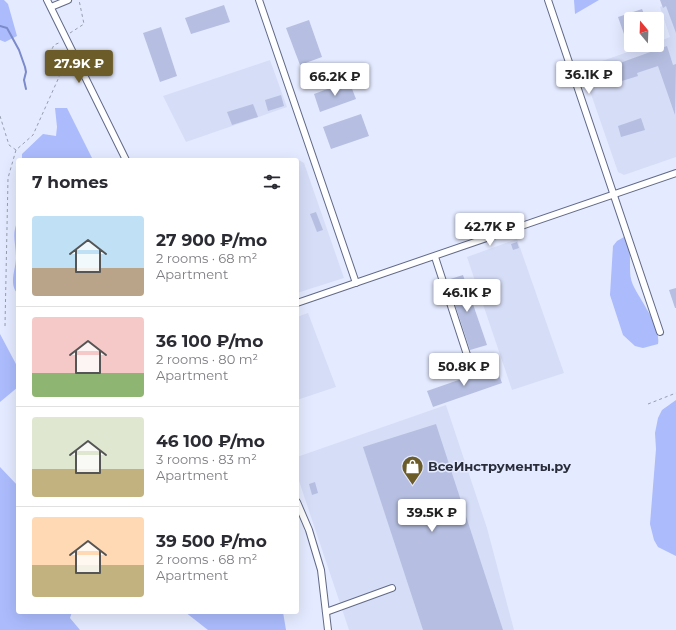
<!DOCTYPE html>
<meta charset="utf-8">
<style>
:root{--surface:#fff;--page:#f7f7f7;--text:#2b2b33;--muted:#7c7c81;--line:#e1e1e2;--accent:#6b5c29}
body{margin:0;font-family:Montserrat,sans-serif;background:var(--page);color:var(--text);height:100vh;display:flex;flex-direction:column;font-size:15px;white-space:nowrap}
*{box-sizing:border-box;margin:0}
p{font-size:13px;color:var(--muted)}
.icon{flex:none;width:22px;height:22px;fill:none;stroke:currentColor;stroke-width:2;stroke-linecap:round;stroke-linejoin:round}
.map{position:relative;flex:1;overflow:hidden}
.side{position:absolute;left:16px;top:158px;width:283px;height:456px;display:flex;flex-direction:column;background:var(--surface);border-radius:4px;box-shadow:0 4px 16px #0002}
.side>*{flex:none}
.needle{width:26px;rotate:341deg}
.buttons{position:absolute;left:624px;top:12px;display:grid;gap:8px}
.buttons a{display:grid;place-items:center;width:40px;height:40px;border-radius:4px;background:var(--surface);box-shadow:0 4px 16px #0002;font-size:20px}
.price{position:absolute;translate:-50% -34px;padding:0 9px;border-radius:4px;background:#fff;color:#222;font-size:13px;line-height:26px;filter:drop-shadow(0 1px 2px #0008)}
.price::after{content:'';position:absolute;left:50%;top:24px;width:12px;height:9px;margin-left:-6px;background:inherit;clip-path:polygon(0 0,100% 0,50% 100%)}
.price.active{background:var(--accent);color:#fff}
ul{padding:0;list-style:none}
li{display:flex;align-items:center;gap:12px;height:100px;padding:0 16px}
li+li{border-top:1px solid var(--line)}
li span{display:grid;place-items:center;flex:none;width:112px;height:80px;border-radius:4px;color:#555}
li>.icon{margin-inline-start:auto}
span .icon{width:48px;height:48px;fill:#fffc;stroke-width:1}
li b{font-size:17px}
h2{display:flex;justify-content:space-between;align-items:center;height:48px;padding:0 16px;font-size:17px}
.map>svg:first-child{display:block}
.built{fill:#d6ddf7}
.green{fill:#abbbfc}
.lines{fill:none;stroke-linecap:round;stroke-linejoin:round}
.stream{stroke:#7b8acb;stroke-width:2}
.building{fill:#b6bfe1}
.minor-casing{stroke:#616987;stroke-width:8}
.path{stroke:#989daf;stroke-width:1;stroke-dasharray:3 3;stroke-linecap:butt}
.minor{stroke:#fff;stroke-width:6}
.labels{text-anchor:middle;stroke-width:3;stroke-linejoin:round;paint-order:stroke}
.poi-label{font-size:13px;font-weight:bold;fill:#2a2e3b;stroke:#e4eaff;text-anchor:start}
</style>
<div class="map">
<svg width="676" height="630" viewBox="0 0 676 630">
<rect width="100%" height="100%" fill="#e4eaff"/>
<!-- built -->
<g class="built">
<path d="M676 1V157L624 175 618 172 582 68 648 45H657V42L670 37 660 7Z"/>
<path d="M270 60 287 107 186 142 163 96Z"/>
<path d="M297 159 304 163 344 278 297 293V160H296Z"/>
<path d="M517 239 564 373 512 390 467 257Z"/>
<path d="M308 313 336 387 297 400V317Z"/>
<path d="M446 405 487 528 514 630H349L297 475V457Z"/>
</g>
<!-- green -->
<g class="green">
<path d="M0 0H4L8 4 17 36 5 42 0 40Z"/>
<path d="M574 0H599L575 14Z"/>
<path d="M55 108H67L93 160H22V154L43 134 56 136 57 127Z"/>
<path d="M18 220V294C8 284 16 269 16 258 16 242 11 235 18 220Z"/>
<path d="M624 237C635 251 626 270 633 285 641 302 661 326 658 344L643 348 635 346 623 335 610 295 613 246 617 241Z"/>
<path d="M0 334 17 366 18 387 0 402Z"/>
<path d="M676 400V556L658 547 654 540 650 524 656 449 655 433 658 418 662 410Z"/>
<path d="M0 467 18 486V612H72L70 618 80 630H0Z"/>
<path d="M185 612H283L286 630H208Z"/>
</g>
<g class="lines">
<!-- stream -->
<path class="stream" d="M0 26 7 28 19 50 25 67 26 72 24 80 26 89"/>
</g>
<!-- building -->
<g class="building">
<path d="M660 0H676V33L666 6 663 8Z"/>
<path d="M224 5 230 22 191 34 185 18Z"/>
<path d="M642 9 646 19H631L630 51 618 17Z"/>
<path d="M309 20 322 57 300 65 286 28Z"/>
<path d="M161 27 177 76 160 82 143 33Z"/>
<path d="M667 46 673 65 676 64 675 115 658 66 637 73 638 76 612 84 606 68Z"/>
<path d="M349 81 356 99 320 112 314 94Z"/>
<path d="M281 95 284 106 268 111 265 100Z"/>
<path d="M253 104 258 117 232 125 227 112Z"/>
<path d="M361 114 369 136 331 149 323 127Z"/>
<path d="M641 118 645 130 621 137 618 126Z"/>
<path d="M316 212 323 230 317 232 310 214Z"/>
<path d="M517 242 519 248 513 250 511 244Z"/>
<path d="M463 275 487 345 470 350 447 280Z"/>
<path d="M676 288V308H675L669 290Z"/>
<path d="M496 367 502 383 433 407 427 391Z"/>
<path d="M436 424 503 630H423L363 447Z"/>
<path d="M315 482 318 493 312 495 309 484Z"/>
</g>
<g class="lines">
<defs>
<g id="minor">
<path d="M47 0 126 160"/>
<path d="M259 0 356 283"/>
<path d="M548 0 660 332"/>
<path d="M51 7 68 0"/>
<path d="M435 257 471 367"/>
<path d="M297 303 676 173"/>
<path d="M297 502 309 530 321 570 328 630"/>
<path d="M326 612 392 588"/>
</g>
</defs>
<!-- minor casing -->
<use href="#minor" class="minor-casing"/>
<!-- path -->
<g class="path">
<path d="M70 33 84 24 79 0"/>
<path d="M0 116 9 145 16 150"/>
<path d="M5 326 8 178 16 150 33 135 59 77 60 70 51 51 54 45 61 42"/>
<path d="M648 404 676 393"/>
</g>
<!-- minor -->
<use href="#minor" class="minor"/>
</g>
<!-- icons -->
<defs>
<symbol id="shop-pin" viewBox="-11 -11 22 30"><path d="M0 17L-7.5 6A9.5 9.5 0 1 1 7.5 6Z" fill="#6b5c29" stroke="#e4eaff"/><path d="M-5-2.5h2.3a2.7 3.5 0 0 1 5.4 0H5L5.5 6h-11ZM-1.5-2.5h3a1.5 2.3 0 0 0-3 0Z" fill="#fff"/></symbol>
</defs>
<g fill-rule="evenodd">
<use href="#shop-pin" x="400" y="454" width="25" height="34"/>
</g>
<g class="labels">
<!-- poi labels -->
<g class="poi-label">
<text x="428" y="471">ВсеИнструменты.ру</text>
</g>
</g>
</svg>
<div class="buttons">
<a><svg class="needle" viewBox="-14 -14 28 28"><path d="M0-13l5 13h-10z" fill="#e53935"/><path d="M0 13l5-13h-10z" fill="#7c7c81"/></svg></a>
</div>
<b class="price active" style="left:79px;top:84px">27.9K ₽</b>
<b class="price" style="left:589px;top:95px">36.1K ₽</b>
<b class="price" style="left:335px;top:97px">66.2K ₽</b>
<b class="price" style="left:490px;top:247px">42.7K ₽</b>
<b class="price" style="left:467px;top:313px">46.1K ₽</b>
<b class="price" style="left:464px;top:387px">50.8K ₽</b>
<b class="price" style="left:432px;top:533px">39.5K ₽</b>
<section class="side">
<h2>7 homes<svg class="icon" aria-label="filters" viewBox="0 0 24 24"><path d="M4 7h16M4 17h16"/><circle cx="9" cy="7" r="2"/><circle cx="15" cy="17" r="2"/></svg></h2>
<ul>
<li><span style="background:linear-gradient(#bfe0f5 65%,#b9a48a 0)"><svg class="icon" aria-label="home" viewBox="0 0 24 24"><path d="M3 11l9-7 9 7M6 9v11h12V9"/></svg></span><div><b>27 900 ₽/mo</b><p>2 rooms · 68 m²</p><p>Apartment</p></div></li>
<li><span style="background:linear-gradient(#f6c9c9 70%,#8fb573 0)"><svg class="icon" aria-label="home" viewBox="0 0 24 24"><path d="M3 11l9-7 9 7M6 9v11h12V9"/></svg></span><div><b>36 100 ₽/mo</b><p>2 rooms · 80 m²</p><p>Apartment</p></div></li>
<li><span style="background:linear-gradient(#dfe7d0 65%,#c2b280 0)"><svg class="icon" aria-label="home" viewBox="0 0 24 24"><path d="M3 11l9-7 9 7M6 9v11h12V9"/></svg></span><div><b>46 100 ₽/mo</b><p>3 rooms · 83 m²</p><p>Apartment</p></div></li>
<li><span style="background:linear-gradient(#ffd9b3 60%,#c2b280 0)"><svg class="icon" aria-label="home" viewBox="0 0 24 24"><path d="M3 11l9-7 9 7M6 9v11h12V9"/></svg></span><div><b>39 500 ₽/mo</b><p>2 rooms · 68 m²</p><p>Apartment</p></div></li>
</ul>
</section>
</div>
